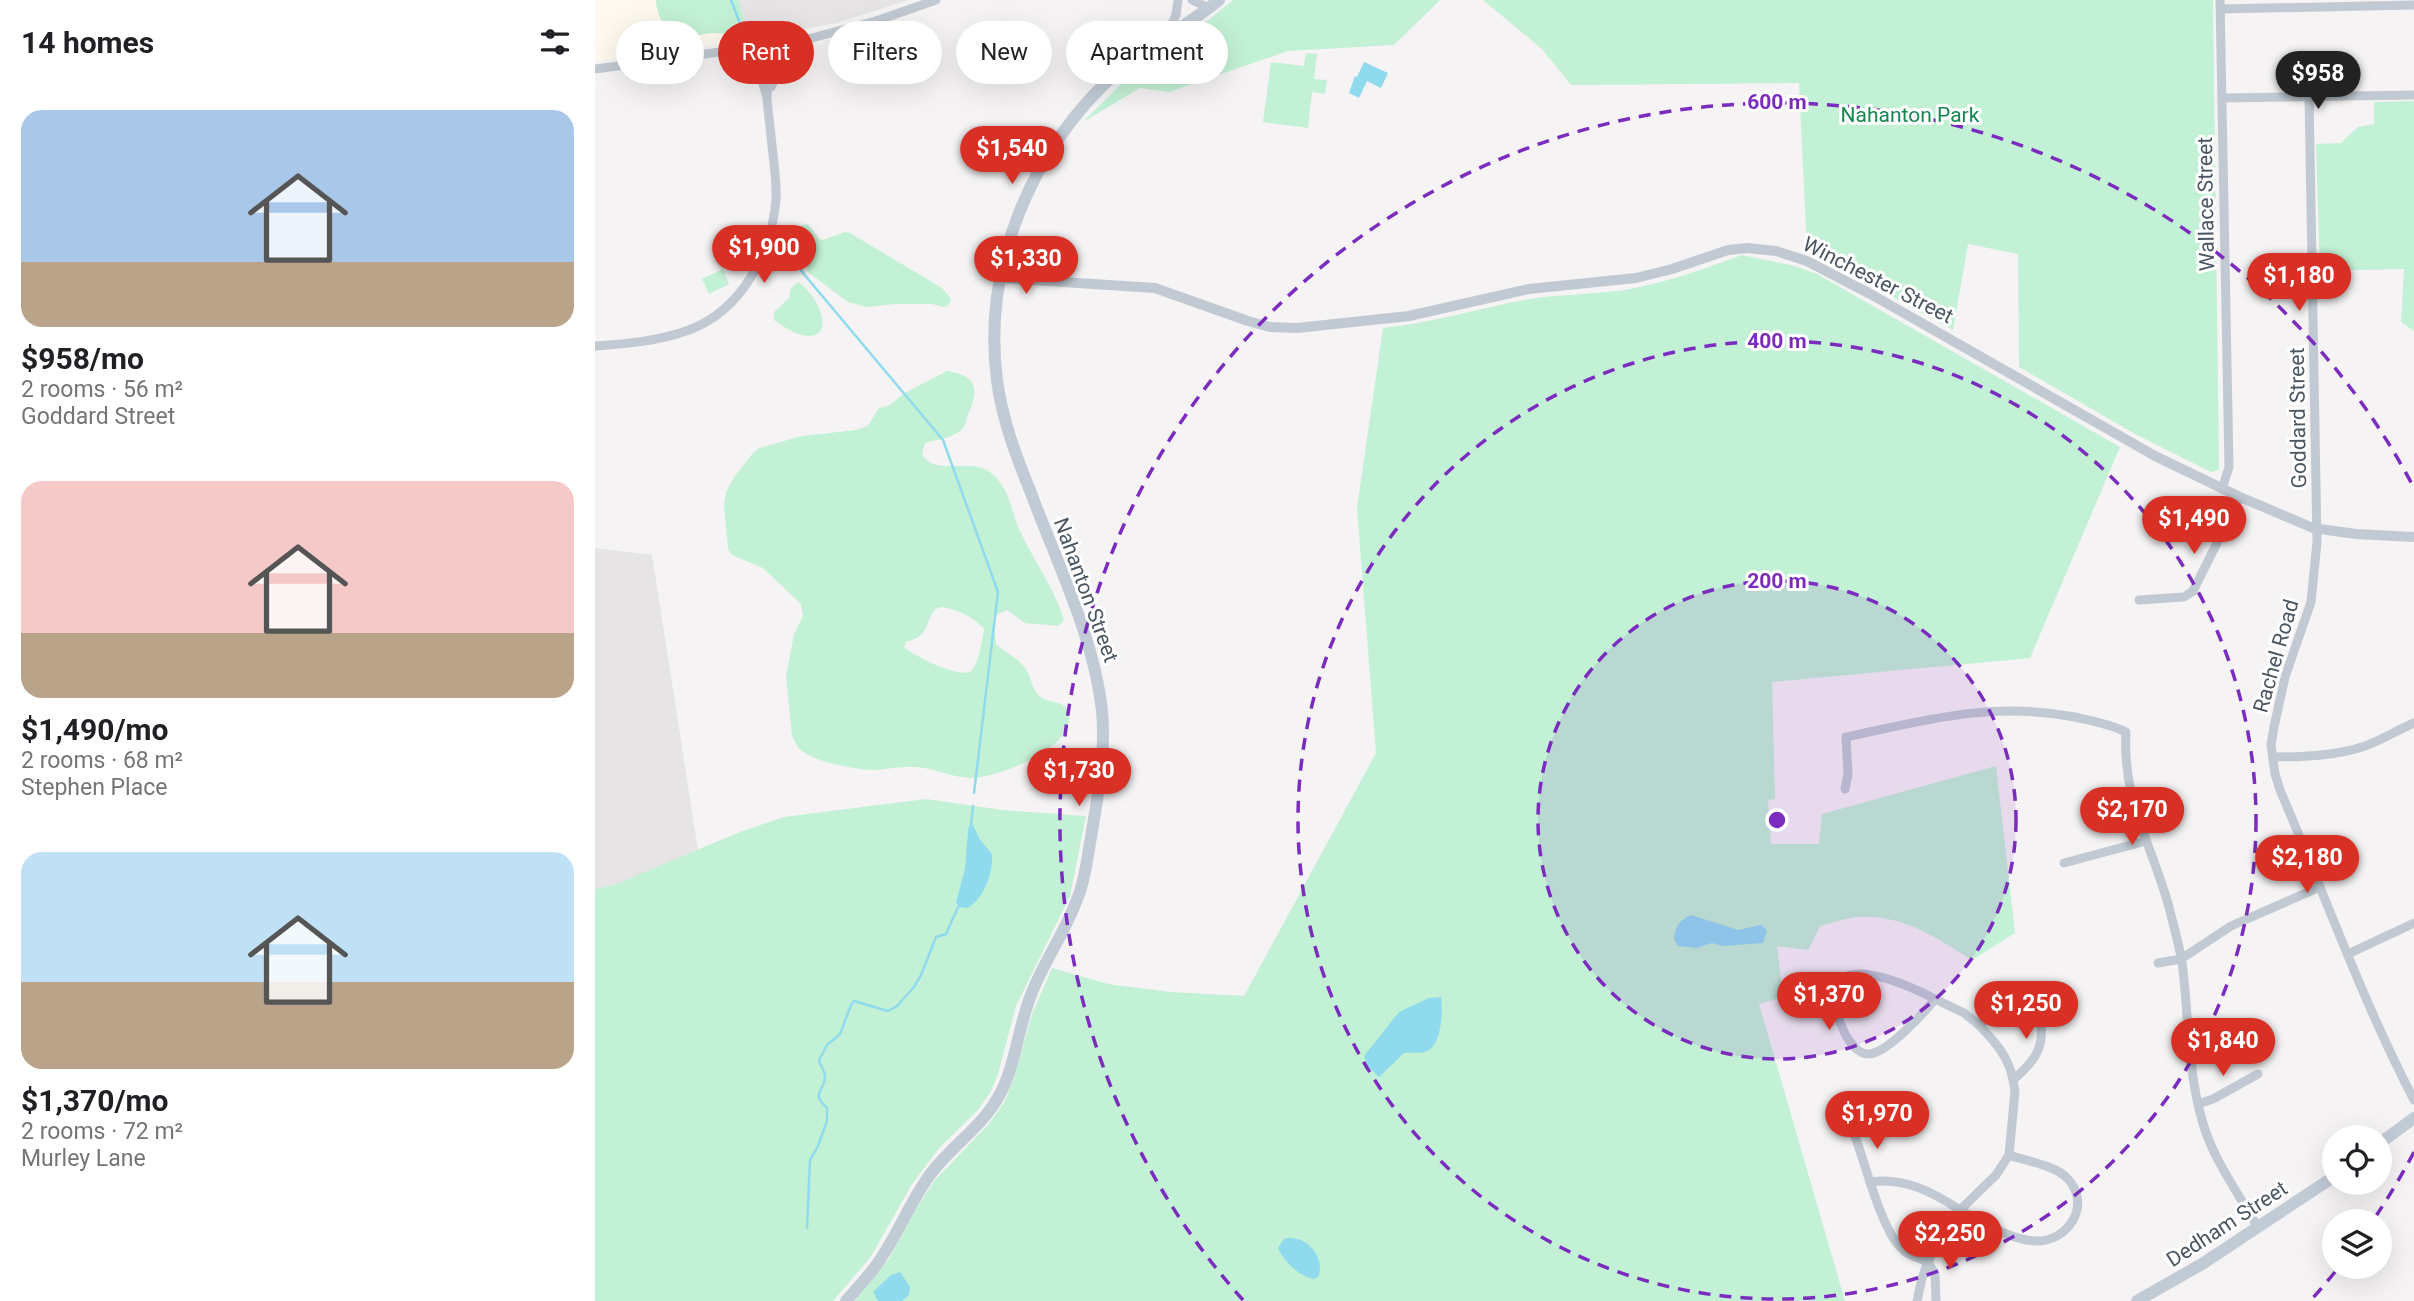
<!DOCTYPE html>
<meta charset="utf-8">
<style>
:root{--surface:#fff;--page:#f2f2f2;--text:#202124;--muted:#757577;--accent:#d93025}
body{margin:0;font-family:Roboto,sans-serif;background:var(--page);color:var(--text);height:100vh;display:flex;flex-direction:column;font-size:26px;white-space:nowrap}
*{box-sizing:border-box;margin:0}
p{font-size:23px;color:var(--muted)}
.icon{flex:none;width:38px;height:38px;fill:none;stroke:currentColor;stroke-width:2;stroke-linecap:round;stroke-linejoin:round}
.map{position:relative;flex:1;overflow:hidden}
.drawer{display:flex;flex-direction:column;background:var(--surface);width:595px}
.drawer>*{flex:none}
.hud{position:absolute;left:21px;top:21px;width:665px;height:63px;display:flex;gap:14px}
.controls{position:absolute;left:1727px;top:1125px;display:grid;gap:14px}
.controls a{display:grid;place-items:center;width:70px;height:70px;border-radius:50%;background:var(--surface);box-shadow:0 7px 28px #0002;font-size:35px}
.price{position:absolute;translate:-50% -60px;padding:0 16px;border-radius:24px;background:var(--accent);color:#fff;font-size:23px;line-height:46px;filter:drop-shadow(0 2px 4px #0008)}
.price::after{content:'';position:absolute;left:50%;top:42px;width:21px;height:16px;margin-left:-10px;background:inherit;clip-path:polygon(0 0,100% 0,50% 100%)}
.price.selected{background:#222;color:#fff}
ul{padding:0;list-style:none}
li{display:grid;align-content:center;gap:14px;height:371px;padding:0 21px}
li span{display:grid;place-items:center;height:217px;border-radius:21px;color:#555}
li>.icon{margin-inline-start:auto}
span .icon{width:126px;height:126px;fill:#fffc;stroke-width:1}
li b{font-size:30px}
h2{display:flex;justify-content:space-between;align-items:center;height:84px;padding:0 21px;font-size:30px}
.chip{padding:0 24px;border-radius:32px;background:var(--surface);box-shadow:0 7px 28px #0002;font-size:24px;line-height:63px}
.chip.selected{background:var(--accent);color:#fff}
main{display:flex;flex:1;min-height:0}
.map>svg:first-child{display:block}
.commercial{fill:#fdf9ef}
.education{fill:#e6e4e5}
.green{fill:#c3f1d5;fill-rule:evenodd}
.water{fill:#90daee}
.lines{fill:none;stroke-linecap:round;stroke-linejoin:round}
.stream{stroke:#90daee;stroke-width:2.5}
.minor{stroke:#c1cad2;stroke-width:9}
.tertiary{stroke:#c1cad2;stroke-width:10}
.secondary{stroke:#c1cbd6;stroke-width:12}
.ring{fill:none;stroke:#7b2cbf;stroke-width:3.5;stroke-dasharray:12 9}
.labels{text-anchor:middle;stroke-width:6;stroke-linejoin:round;paint-order:stroke}
.park-label{font-size:21px;fill:#17864f;stroke:#fff}
.street-label{font-size:21px;fill:#4a5661;stroke:#fff}
.centre{fill:#7b2cbf;stroke:#fff;stroke-width:3.5}
.ring-label{font-size:21px;text-anchor:middle;font-weight:bold;fill:#7b2cbf;stroke:#fff;stroke-width:6;stroke-linejoin:round;paint-order:stroke}
</style>
<main>
<section class="drawer">
<h2>14 homes<svg class="icon" aria-label="filters" viewBox="0 0 24 24"><path d="M4 7h16M4 17h16"/><circle cx="9" cy="7" r="2"/><circle cx="15" cy="17" r="2"/></svg></h2>
<ul>
<li><span style="background:linear-gradient(#a9c7e8 70%,#b9a48a 0)"><svg class="icon" aria-label="home" viewBox="0 0 24 24"><path d="M3 11l9-7 9 7M6 9v11h12V9"/></svg></span><div><b>$958/mo</b><p>2 rooms · 56 m²</p><p>Goddard Street</p></div></li>
<li><span style="background:linear-gradient(#f6c9c9 70%,#b9a48a 0)"><svg class="icon" aria-label="home" viewBox="0 0 24 24"><path d="M3 11l9-7 9 7M6 9v11h12V9"/></svg></span><div><b>$1,490/mo</b><p>2 rooms · 68 m²</p><p>Stephen Place</p></div></li>
<li><span style="background:linear-gradient(#bfe0f5 60%,#b9a48a 0)"><svg class="icon" aria-label="home" viewBox="0 0 24 24"><path d="M3 11l9-7 9 7M6 9v11h12V9"/></svg></span><div><b>$1,370/mo</b><p>2 rooms · 72 m²</p><p>Murley Lane</p></div></li>
</ul>
</section>
<div class="map">
<svg width="1819" height="1301" viewBox="0 0 1819 1301">
<rect width="100%" height="100%" fill="#f5f3f3"/>
<!-- commercial -->
<path class="commercial" d="M0 0H140L150 40 0 62Z"/>
<!-- education -->
<g class="education">
<path d="M140 0H314L241 23 150 40Z"/>
<path d="M0 548 57 555 103 850 0 956Z"/>
</g>
<!-- green -->
<g class="green">
<path d="M61 0H144C146 12 153 24 146 34 136 35 127 33 117 33 98 35 77 45 67 22 64 14 61 8 61 0Z"/>
<path d="M638 0H845L799 45 693 51 574 92 545 88 488 122 540 70 611 22Z"/>
<path d="M888 0H1618L1624 470 1616 472 1542 435 1424 367 1423 254 1373 244 1358 330 1212 250 1204 83 976 85 947 49Z"/>
<path d="M711 53 722 54 719 79 732 80 730 94 717 92 713 128 668 122 676 62 709 66Z"/>
<path d="M1819 101V331L1806 322 1809 269 1725 271 1721 144 1746 143 1763 127 1779 124V102Z"/>
<path d="M213 224 224 239 228 240 250 232 255 233 347 288 356 299 353 306 349 307 337 304H301L271 307 253 302 213 272 203 232 207 225Z"/>
<path d="M1147 255 1200 266 1222 274 1525 447 1435 658 1177 682 1180 799 1173 800 1176 844H1224L1227 814 1401 766 1420 933 1377 960C1340 937 1308 914 1262 917 1250 918 1237 923 1225 926L1213 950 1182 946 1188 997 1164 1004 1250 1301H260L294 1259 319 1212 340 1180 393 1125 409 1103 419 1078 437 1014 457 968 513 984 575 992 649 996 781 753 762 508 788 328C836 323 882 309 929 300 962 294 996 295 1030 290 1071 283 1108 269 1147 255Z"/>
<path d="M128 269 134 284 114 294 107 279Z"/>
<path d="M203 282C226 297 245 346 203 334 195 331 186 325 179 320V312L194 298 196 288Z"/>
<path d="M352 371C381 375 385 389 373 414 372 418 370 426 367 429 359 438 341 440 330 443L327 454C339 477 375 457 395 472 415 488 415 508 424 529 438 560 459 587 469 620L463 626 430 623 412 610 398 616 401 644C409 652 422 657 429 667 438 677 435 689 447 698 456 704 470 700 473 712 484 747 402 778 376 778 357 778 338 767 319 767 305 766 291 770 277 770 259 769 219 762 206 750 201 746 200 741 197 736L191 676 199 634 208 616 206 604 168 568 137 555 133 549 129 506 131 492 139 477 158 453 164 448 207 436 261 430 273 426 284 408 295 405 308 394ZM345 607C359 608 380 617 389 629 388 638 383 666 376 671 364 679 319 656 309 647L311 642C316 640 322 639 326 635 335 626 332 613 345 607Z"/>
<path d="M331 799 408 810 491 816 475 896 421 1006 403 1074 395 1093 383 1110 345 1147 317 1184 275 1258 238 1301H0V889L19 885 145 832 189 817Z"/>
</g>
<!-- water -->
<g class="water">
<path d="M769 62 793 73 786 88 772 81 764 98 754 93 760 76 762 77Z"/>
<path d="M378 825 385 840 397 854C398 873 390 897 373 908L364 907 361 902 370 869 373 831 374 826Z"/>
<path d="M1096 915 1143 930 1166 925 1172 930 1168 943 1128 946 1117 943 1102 948 1083 946 1079 939C1080 927 1084 920 1096 915Z"/>
<path d="M846 997C848 1010 847 1045 832 1051 826 1054 816 1052 809 1053L784 1077 772 1065 769 1056 804 1012 834 998Z"/>
<path d="M693 1238C713 1236 731 1259 723 1277L718 1279C703 1275 689 1262 683 1248L689 1239Z"/>
<path d="M305 1272 315 1287 314 1295 307 1301H283L278 1292 296 1275Z"/>
</g>
<g class="lines">
<!-- stream -->
<g class="stream">
<path d="M136 0 148 31"/>
<path d="M200 260 208 273 348 440 403 592 379 793"/>
<path d="M376 825 378 806"/>
<path d="M212 1228 215 1160 223 1146 232 1121V1108C215 1092 229 1093 230 1077 230 1071 225 1066 224 1060L232 1045 245 1034 256 1005 259 1001 293 1011 302 1006 319 987 326 975 341 937 351 934 363 907"/>
</g>
<!-- minor -->
<g class="minor">
<path d="M597 0 614 8"/>
<path d="M1625 0 1634 467 1627 489"/>
<path d="M1626 9 1819 5"/>
<path d="M572 34 581 15 583 0"/>
<path d="M157 49 171 94"/>
<path d="M0 69 205 41 281 21 341 0"/>
<path d="M176 87 189 62 212 41"/>
<path d="M1714 96 1722 542 1716 602 1690 677 1679 727 1676 745 1680 774 1685 790C1729 893 1767 1000 1819 1100"/>
<path d="M1627 98 1819 95"/>
<path d="M0 346C31 344 64 341 94 330 147 310 176 254 181 200 182 179 178 157 176 136 175 124 173 112 172 99 172 80 177 65 168 47"/>
<path d="M1544 600 1589 597 1598 591 1645 497"/>
<path d="M1678 757C1708 757 1741 756 1770 746 1787 740 1802 730 1819 723"/>
<path d="M1250 789 1253 774 1251 737C1331 720 1397 701 1480 717 1498 721 1515 724 1531 732 1527 803 1558 845 1575 911 1579 927 1584 945 1587 962 1594 1015 1592 1068 1607 1120 1617 1158 1644 1194 1663 1228"/>
<path d="M1469 863 1551 841"/>
<path d="M1753 954 1819 923"/>
<path d="M1563 963 1586 959 1636 926 1725 887"/>
<path d="M1340 999C1321 989 1266 963 1247 979 1230 993 1250 1055 1274 1054 1291 1054 1330 1012 1340 999L1369 1013 1384 1025"/>
<path d="M1603 1104 1618 1099 1663 1074"/>
<path d="M1258 1131C1270 1161 1285 1226 1305 1247 1312 1255 1323 1258 1333 1262L1347 1233 1365 1210C1388 1222 1413 1239 1439 1241 1473 1243 1497 1205 1473 1179 1460 1165 1431 1161 1414 1155"/>
<path d="M1275 1182C1309 1177 1338 1192 1365 1210L1401 1175 1414 1155 1420 1091 1418 1080C1435 1065 1449 1051 1446 1027 1444 1017 1441 1008 1432 1002L1406 1008 1384 1025C1400 1042 1414 1057 1418 1080"/>
<path d="M1333 1262 1340 1274 1341 1301"/>
<path d="M1322 1301 1327 1278 1333 1262"/>
</g>
<!-- tertiary -->
<path class="tertiary" d="M405 278 560 288 653 321 675 327 702 328 814 316 934 289 1041 278 1077 269 1133 250 1152 248 1181 251 1212 261 1279 296 1560 456 1645 497 1718 528 1761 534 1819 537"/>
<!-- secondary -->
<g class="secondary">
<path d="M1785 1143 1819 1118"/>
<path d="M251 1301C264 1286 278 1272 288 1255 306 1228 317 1198 337 1172 358 1145 389 1125 405 1094 421 1064 423 1027 436 995 448 963 469 934 481 902 490 881 492 859 496 837 503 795 511 754 507 711 499 637 462 563 436 493 421 456 407 419 402 380 387 266 437 149 521 73 553 45 591 27 624 0"/>
<path d="M1542 1301 1607 1264 1740 1176"/>
</g>
</g>
<!-- distance rings -->
<circle cx="1182" cy="820" r="239" fill="#7b2cbf" fill-opacity=".12"/>
<g class="ring">
<circle cx="1182" cy="820" r="239"/>
<circle cx="1182" cy="820" r="479"/>
<path d="M1819 1152A718 718 0 0 1 1781 1216M1740 1272A718 718 0 0 1 1716 1300M648 1300A718 718 0 1 1 1819 488"/>
</g>
<g class="labels">
<!-- park labels -->
<g class="park-label">
<text x="1315" y="122">Nahanton Park</text>
</g>
<!-- street labels -->
<g class="street-label">
<text transform="translate(1611 204) rotate(-91)" y="7">Wallace Street</text>
<text transform="translate(1283 280) rotate(27)" y="7">Winchester Street</text>
<text transform="translate(1703 418) rotate(-91)" y="7">Goddard Street</text>
<text transform="translate(491 590) rotate(70)" y="7">Nahanton Street</text>
<text transform="translate(1681 656) rotate(-74)" y="7">Rachel Road</text>
<text transform="translate(1632 1224) rotate(-33)" y="7">Dedham Street</text>
</g>
</g>
<circle cx="1182" cy="820" r="10" class="centre"/>
<g class="ring-label">
<text x="1182" y="109">600 m</text>
<text x="1182" y="348">400 m</text>
<text x="1182" y="588">200 m</text>
</g>
</svg>
<div class="controls">
<a><svg class="icon" aria-label="locate" viewBox="0 0 24 24"><circle cx="12" cy="12" r="6"/><path d="M12 2v4M12 18v4M2 12h4M18 12h4"/></svg></a>
<a><svg class="icon" aria-label="layers" viewBox="0 0 24 24"><path d="M12 4l9 5-9 5-9-5zM3 14l9 5 9-5"/></svg></a>
</div>
<b class="price selected" style="left:1723px;top:111px">$958</b>
<b class="price" style="left:417px;top:186px">$1,540</b>
<b class="price" style="left:169px;top:285px">$1,900</b>
<b class="price" style="left:431px;top:296px">$1,330</b>
<b class="price" style="left:1704px;top:313px">$1,180</b>
<b class="price" style="left:1599px;top:556px">$1,490</b>
<b class="price" style="left:484px;top:808px">$1,730</b>
<b class="price" style="left:1537px;top:847px">$2,170</b>
<b class="price" style="left:1712px;top:895px">$2,180</b>
<b class="price" style="left:1234px;top:1032px">$1,370</b>
<b class="price" style="left:1431px;top:1041px">$1,250</b>
<b class="price" style="left:1628px;top:1078px">$1,840</b>
<b class="price" style="left:1282px;top:1151px">$1,970</b>
<b class="price" style="left:1355px;top:1271px">$2,250</b>
<div class="hud">
<a class="chip">Buy</a>
<a class="chip selected">Rent</a>
<a class="chip">Filters</a>
<a class="chip">New</a>
<a class="chip">Apartment</a>
</div>
</div>
</main>
